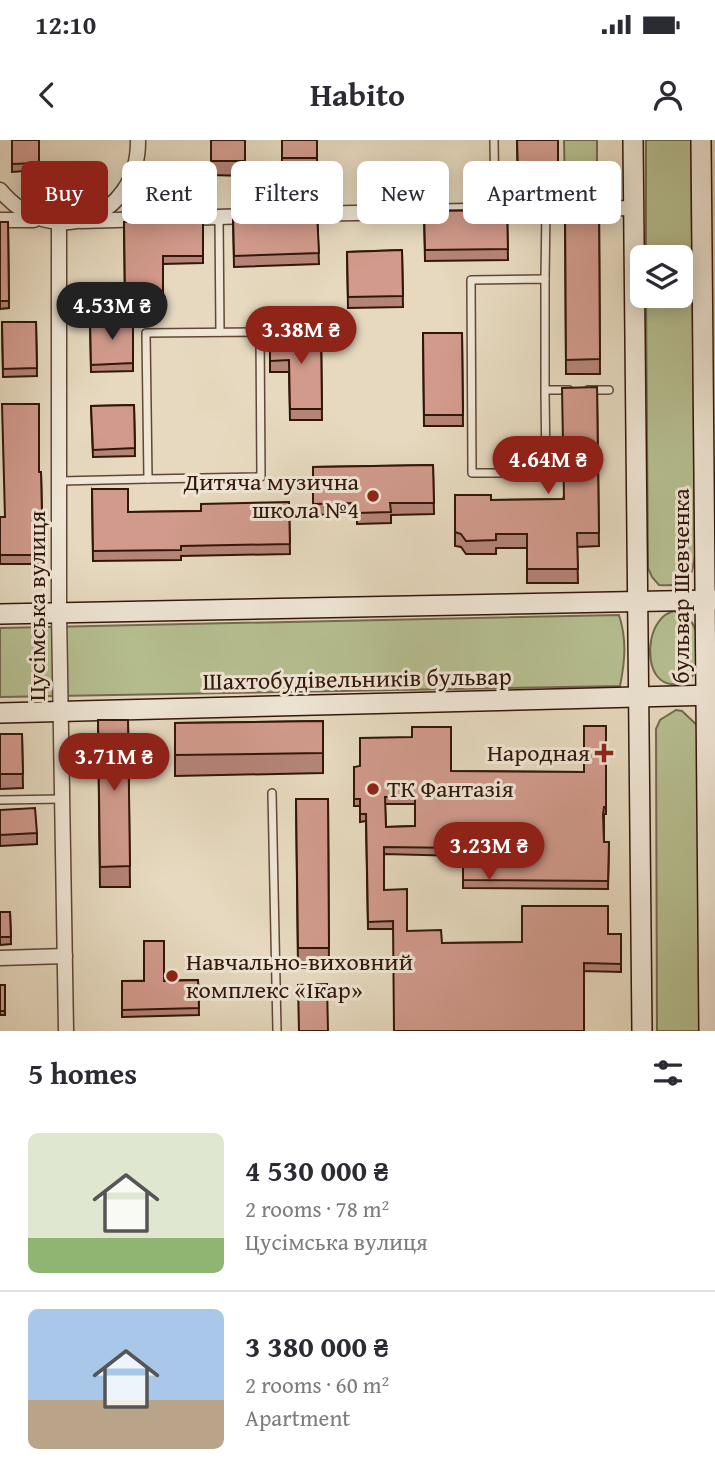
<!DOCTYPE html>
<meta charset="utf-8">
<style>
:root{--surface:#fff;--page:#f2f2f3;--text:#2b2b33;--muted:#7c7c81;--line:#e1e1e2;--accent:#8f2418}
body{margin:0;font-family:"Gentium Book Plus",serif;background:var(--page);color:var(--text);height:100vh;display:flex;flex-direction:column;font-size:26px;white-space:nowrap}
*{box-sizing:border-box;margin:0}
p{font-size:23px;color:var(--muted)}
.icon{flex:none;width:38px;height:38px;fill:none;stroke:currentColor;stroke-width:2;stroke-linecap:round;stroke-linejoin:round}
.map{position:relative;height:891px;overflow:hidden}
.panel{display:flex;flex-direction:column;background:var(--surface);flex:1}
.panel>*{flex:none}
.hud{position:absolute;left:21px;top:21px;width:674px;height:63px;display:flex;gap:14px}
.controls{position:absolute;left:630px;top:105px;display:grid;gap:14px}
.controls a{display:grid;place-items:center;width:63px;height:63px;border-radius:10px;background:var(--surface);box-shadow:0 4px 18px #0003;font-size:35px}
.price{position:absolute;translate:-50% -60px;padding:0 16px;border-radius:24px;background:var(--accent);color:#fff;font-size:23px;line-height:46px;filter:drop-shadow(0 2px 4px #0008)}
.price::after{content:'';position:absolute;left:50%;top:42px;width:21px;height:16px;margin-left:-10px;background:inherit;clip-path:polygon(0 0,100% 0,50% 100%)}
.price.selected{background:#222;color:#fff}
ul{padding:0;list-style:none}
li{display:flex;align-items:center;gap:21px;height:175px;padding:0 28px}
li+li{border-top:2px solid var(--line)}
li span{display:grid;place-items:center;flex:none;width:196px;height:140px;border-radius:10px;color:#555}
li>.icon{margin-inline-start:auto}
span .icon{width:84px;height:84px;fill:#fffc;stroke-width:1}
li b{font-size:30px}
h2{display:flex;justify-content:space-between;align-items:center;height:84px;padding:0 28px;font-size:30px}
.chip{padding:0 24px;border-radius:10px;background:var(--surface);box-shadow:0 4px 18px #0003;font-size:24px;line-height:63px}
.chip.selected{background:var(--accent);color:#fff}
.status{display:flex;justify-content:space-between;align-items:center;height:49px;padding:0 35px;background:var(--surface);direction:ltr}
.status svg{height:19px;fill:currentColor}
header{display:flex;justify-content:space-between;align-items:center;height:91px;padding:0 28px;background:var(--surface);font-size:32px;font-weight:600}
.map>svg:first-child{display:block}
.green{fill:#b6bf91;stroke:#746a4e;stroke-width:2}
.lines{fill:none;stroke-linecap:round;stroke-linejoin:round}
.service-casing{stroke:#604737;stroke-width:10}
.minor-casing{stroke:#604737;stroke-width:17}
.secondary-casing{stroke:#33160a;stroke-width:22}
.service{stroke:#efe6d5;stroke-width:7}
.minor{stroke:#efe6d5;stroke-width:14}
.secondary{stroke:#efe6d5;stroke-width:19}
.wall{fill:#b48478;stroke:#33160a;stroke-width:2;fill-rule:evenodd}
.building{fill:#d19a8c;stroke:#33160a;stroke-width:2;fill-rule:evenodd}
.poi-dot{fill:#8f2418;stroke:#efe6d5;stroke-width:2.5}
.labels{text-anchor:middle;stroke-width:6;stroke-linejoin:round;paint-order:stroke}
.poi-label{font-size:24px;fill:#33160a;stroke:#efe6d5;text-anchor:end}
.street-label{font-size:24px;fill:#33160a;stroke:#efe6d5}
</style>
<div class="status"><b>12:10</b><svg viewBox="0 0 49 12"><path d="M0 12V9h3v3zM5 12V6h3v6zM10 12V3h3v9zM15 12V0h3v12zM26 1h20v11H26zM47 4h2v5h-2z"/></svg></div>
<header><svg class="icon" aria-label="back" viewBox="0 0 24 24"><path d="M15 5l-7 7 7 7"/></svg>Habito<svg class="icon" aria-label="person" viewBox="0 0 24 24"><circle cx="12" cy="8" r="4"/><path d="M4 21q1-7 8-7t8 7"/></svg></header>
<div class="map">
<svg width="715" height="891" viewBox="0 0 715 891">
<rect width="100%" height="100%" fill="#e6d9bf"/>
<filter id="stains"><feTurbulence type="fractalNoise" baseFrequency=".00286" numOctaves="4"/><feColorMatrix values="0 0 0 0 .2 0 0 0 0 .09 0 0 0 0 .02 0 0 0 .5 -.17"/></filter>
<radialGradient id="worn" r=".72"><stop offset=".6" stop-color="#630" stop-opacity="0"/><stop offset="1" stop-color="#630" stop-opacity=".3"/></radialGradient>
<!-- green -->
<g class="green">
<path d="M564 0H597V48H565Z"/>
<path d="M646 0H691L695 415C692 442 686 447 659 445L652 437 648 428 646 156H681V117H646Z"/>
<path d="M674 471C703 478 699 508 695 533 686 544 668 550 657 536 644 519 649 477 674 471Z"/>
<path d="M619 475C627 500 625 521 620 546L0 557V488Z"/>
<path d="M676 570 682 571 700 588 704 891H657L656 589 660 580Z"/>
</g>
<g class="lines">
<defs>
<g id="service">
<path d="M494 0 495 69"/>
<path d="M219 77 220 192"/>
<path d="M545 139 546 70"/>
<path d="M260 192 261 337 148 339 146 193Z"/>
<path d="M545 250V139L471 140 472 333H546L545 250H569"/>
<path d="M588 250H609"/>
<path d="M60 341 148 339"/>
<path d="M272 653 277 891"/>
<path d="M0 660 62 659"/>
</g>
<g id="minor">
<path d="M0 50C50 111 139 80 138 0"/>
<path d="M299 74 633 68"/>
<path d="M0 80H34"/>
<path d="M81 81 251 76"/>
<path d="M59 82V473L66 891"/>
<path d="M0 818 65 816"/>
</g>
<g id="secondary">
<path d="M633 0 642 891"/>
<path d="M701 0 709 891"/>
<path d="M0 474 715 460"/>
<path d="M0 573 715 555"/>
</g>
</defs>
<!-- service casing -->
<use href="#service" class="service-casing"/>
<!-- minor casing -->
<use href="#minor" class="minor-casing"/>
<!-- secondary casing -->
<use href="#secondary" class="secondary-casing"/>
<!-- service -->
<use href="#service" class="service"/>
<!-- minor -->
<use href="#minor" class="minor"/>
<!-- secondary -->
<use href="#secondary" class="secondary"/>
</g>
<!-- wall -->
<g class="wall">
<path d="M12 0H39V30L12 32Z"/>
<path d="M211 0H245V36L211 35Z"/>
<rect x="282" y="0" width="35" height="33"/>
<path d="M517 0H558V47L518 48Z"/>
<path d="M565 66H599L600 234H566Z"/>
<path d="M507 70 508 120 425 121 424 71Z"/>
<path d="M317 72 319 124 234 127 233 75Z"/>
<path d="M203 79V123L163 124V163L125 164 124 82Z"/>
<path d="M0 82H8L9 168 0 169Z"/>
<path d="M402 110 403 167 348 168 347 112Z"/>
<path d="M133 179V231L91 232 90 180Z"/>
<path d="M2 182H36L37 236 3 237Z"/>
<path d="M270 192H321L322 280H290L289 232H270Z"/>
<path d="M423 193H462L463 286H424Z"/>
<path d="M597 247 599 406 577 407 578 443H527V408H496V414H466L461 407 455 406V355L491 360 563 359Z"/>
<path d="M134 265 135 316 93 317 91 266Z"/>
<path d="M433 325 434 374 391 375V383L357 384V374L313 375V327Z"/>
<path d="M39 332H41L43 424H0V377H5Z"/>
<path d="M92 349 128 372 201 371 289 362 290 414 181 416V420L93 421Z"/>
<path d="M98 580H128L130 747H100Z"/>
<path d="M323 581V633L175 636V583Z"/>
<path d="M606 586V674H604V702H609L608 749 463 748V716L384 714V750L407 791 442 803 522 802 608 794H621V832L584 831V891L393 789H368L366 681 360 682V666H354V627L451 631 584 632ZM385 664H415V686L386 687Z"/>
<path d="M0 594H22L23 648 0 649Z"/>
<path d="M296 659H328L329 828H298Z"/>
<path d="M0 670 37 693V704L0 706Z"/>
<path d="M0 772H10L11 804 0 805Z"/>
<path d="M198 840 199 875 122 877V841Z"/>
<rect x="0" y="845" width="5" height="30"/>
</g>
<!-- building -->
<g class="building">
<path d="M12 0H39V23L12 24Z"/>
<rect x="211" y="0" width="34" height="21"/>
<rect x="282" y="0" width="35" height="18"/>
<path d="M517 0H558V33H518Z"/>
<path d="M565 66H599L600 219 566 220Z"/>
<path d="M507 70 508 109 425 110 424 71Z"/>
<path d="M317 72 319 113 234 116 233 75Z"/>
<path d="M203 79V116H163V156H125L124 82Z"/>
<path d="M0 82H8L9 161H0Z"/>
<path d="M402 110 403 156 348 157 347 112Z"/>
<path d="M133 179V223L91 225 90 180Z"/>
<path d="M2 182H36L37 228 3 229Z"/>
<path d="M270 192H321L322 269H290L289 220 270 221Z"/>
<path d="M423 193H462L463 275H424Z"/>
<path d="M597 247 599 393H577L578 429H527V394H496V400L466 401 461 394 455 392V355H491V360L564 359 562 248Z"/>
<path d="M2 264H39V332H41L43 415H0V377H5Z"/>
<path d="M134 265 135 308 93 310 91 266Z"/>
<path d="M433 325 434 363H390L391 372 357 373V363L313 364V327Z"/>
<path d="M92 349H128V372L201 371V364L289 362 290 404 181 406V410L93 411Z"/>
<path d="M98 580H128L130 726 100 727Z"/>
<path d="M323 581V613L175 615V583Z"/>
<path d="M584 586H606V667H604L603 675 604 702H609L608 741 463 740V708L384 707V750L407 749V791L441 790 442 803 522 802V766H608V794H621V824L584 823V891H394L393 781 368 782 366 674H360V659H354V627L360 626V598L412 597V587H451V631L584 632ZM415 656V686L386 687 385 657Z"/>
<path d="M0 594H22L23 634H0Z"/>
<path d="M296 659H328L329 808H298Z"/>
<path d="M35 668 37 693 0 695V670Z"/>
<path d="M0 772H10L11 797H0Z"/>
<path d="M144 801H164V841L198 840 199 868 122 870V841H144Z"/>
<path d="M327 844 328 891H299L298 845Z"/>
<rect x="0" y="845" width="5" height="26"/>
</g>
<!-- markers -->
<g class="poi-dot">
<circle cx="373" cy="356" r="7"/>
<path d="M600.5 602.5h7v7h7v7h-7v7h-7v-7h-7v-7h7z"/>
<circle cx="373" cy="649" r="7"/>
<circle cx="172" cy="836" r="7"/>
</g>
<g class="labels">
<!-- poi labels -->
<g class="poi-label">
<text x="359" y="350">Дитяча музична<tspan x="359" dy="28">школа №4</tspan></text>
<text x="590" y="621">Народная</text>
<text x="387" y="657" text-anchor="start">ТК Фантазія</text>
<text x="186" y="830" text-anchor="start">Навчально-виховний<tspan x="186" dy="28">комплекс «Ікар»</tspan></text>
</g>
<!-- street labels -->
<g class="street-label">
<text transform="translate(681 446) rotate(-90)" y="8">бульвар Шевченка</text>
<text transform="translate(37 466) rotate(-90)" y="8">Цусімська вулиця</text>
<text transform="translate(357 539) rotate(-1)" y="8">Шахтобудівельників бульвар</text>
</g>
</g>
<rect width="100%" height="100%" filter="url(#stains)"/>
<rect width="100%" height="100%" fill="url(#worn)"/>
</svg>
<div class="controls">
<a><svg class="icon" aria-label="layers" viewBox="0 0 24 24"><path d="M12 4l9 5-9 5-9-5zM3 14l9 5 9-5"/></svg></a>
</div>
<b class="price selected" style="left:112px;top:202px">4.53M ₴</b>
<b class="price" style="left:301px;top:226px">3.38M ₴</b>
<b class="price" style="left:548px;top:356px">4.64M ₴</b>
<b class="price" style="left:114px;top:653px">3.71M ₴</b>
<b class="price" style="left:489px;top:742px">3.23M ₴</b>
<div class="hud">
<a class="chip selected">Buy</a>
<a class="chip">Rent</a>
<a class="chip">Filters</a>
<a class="chip">New</a>
<a class="chip">Apartment</a>
</div>
</div>
<section class="panel">
<h2>5 homes<svg class="icon" aria-label="filters" viewBox="0 0 24 24"><path d="M4 7h16M4 17h16"/><circle cx="9" cy="7" r="2"/><circle cx="15" cy="17" r="2"/></svg></h2>
<ul>
<li><span style="background:linear-gradient(#dfe7d0 75%,#8fb573 0)"><svg class="icon" aria-label="home" viewBox="0 0 24 24"><path d="M3 11l9-7 9 7M6 9v11h12V9"/></svg></span><div><b>4 530 000 ₴</b><p>2 rooms · 78 m²</p><p>Цусімська вулиця</p></div></li>
<li><span style="background:linear-gradient(#a9c7e8 65%,#b9a48a 0)"><svg class="icon" aria-label="home" viewBox="0 0 24 24"><path d="M3 11l9-7 9 7M6 9v11h12V9"/></svg></span><div><b>3 380 000 ₴</b><p>2 rooms · 60 m²</p><p>Apartment</p></div></li>
</ul>
</section>
